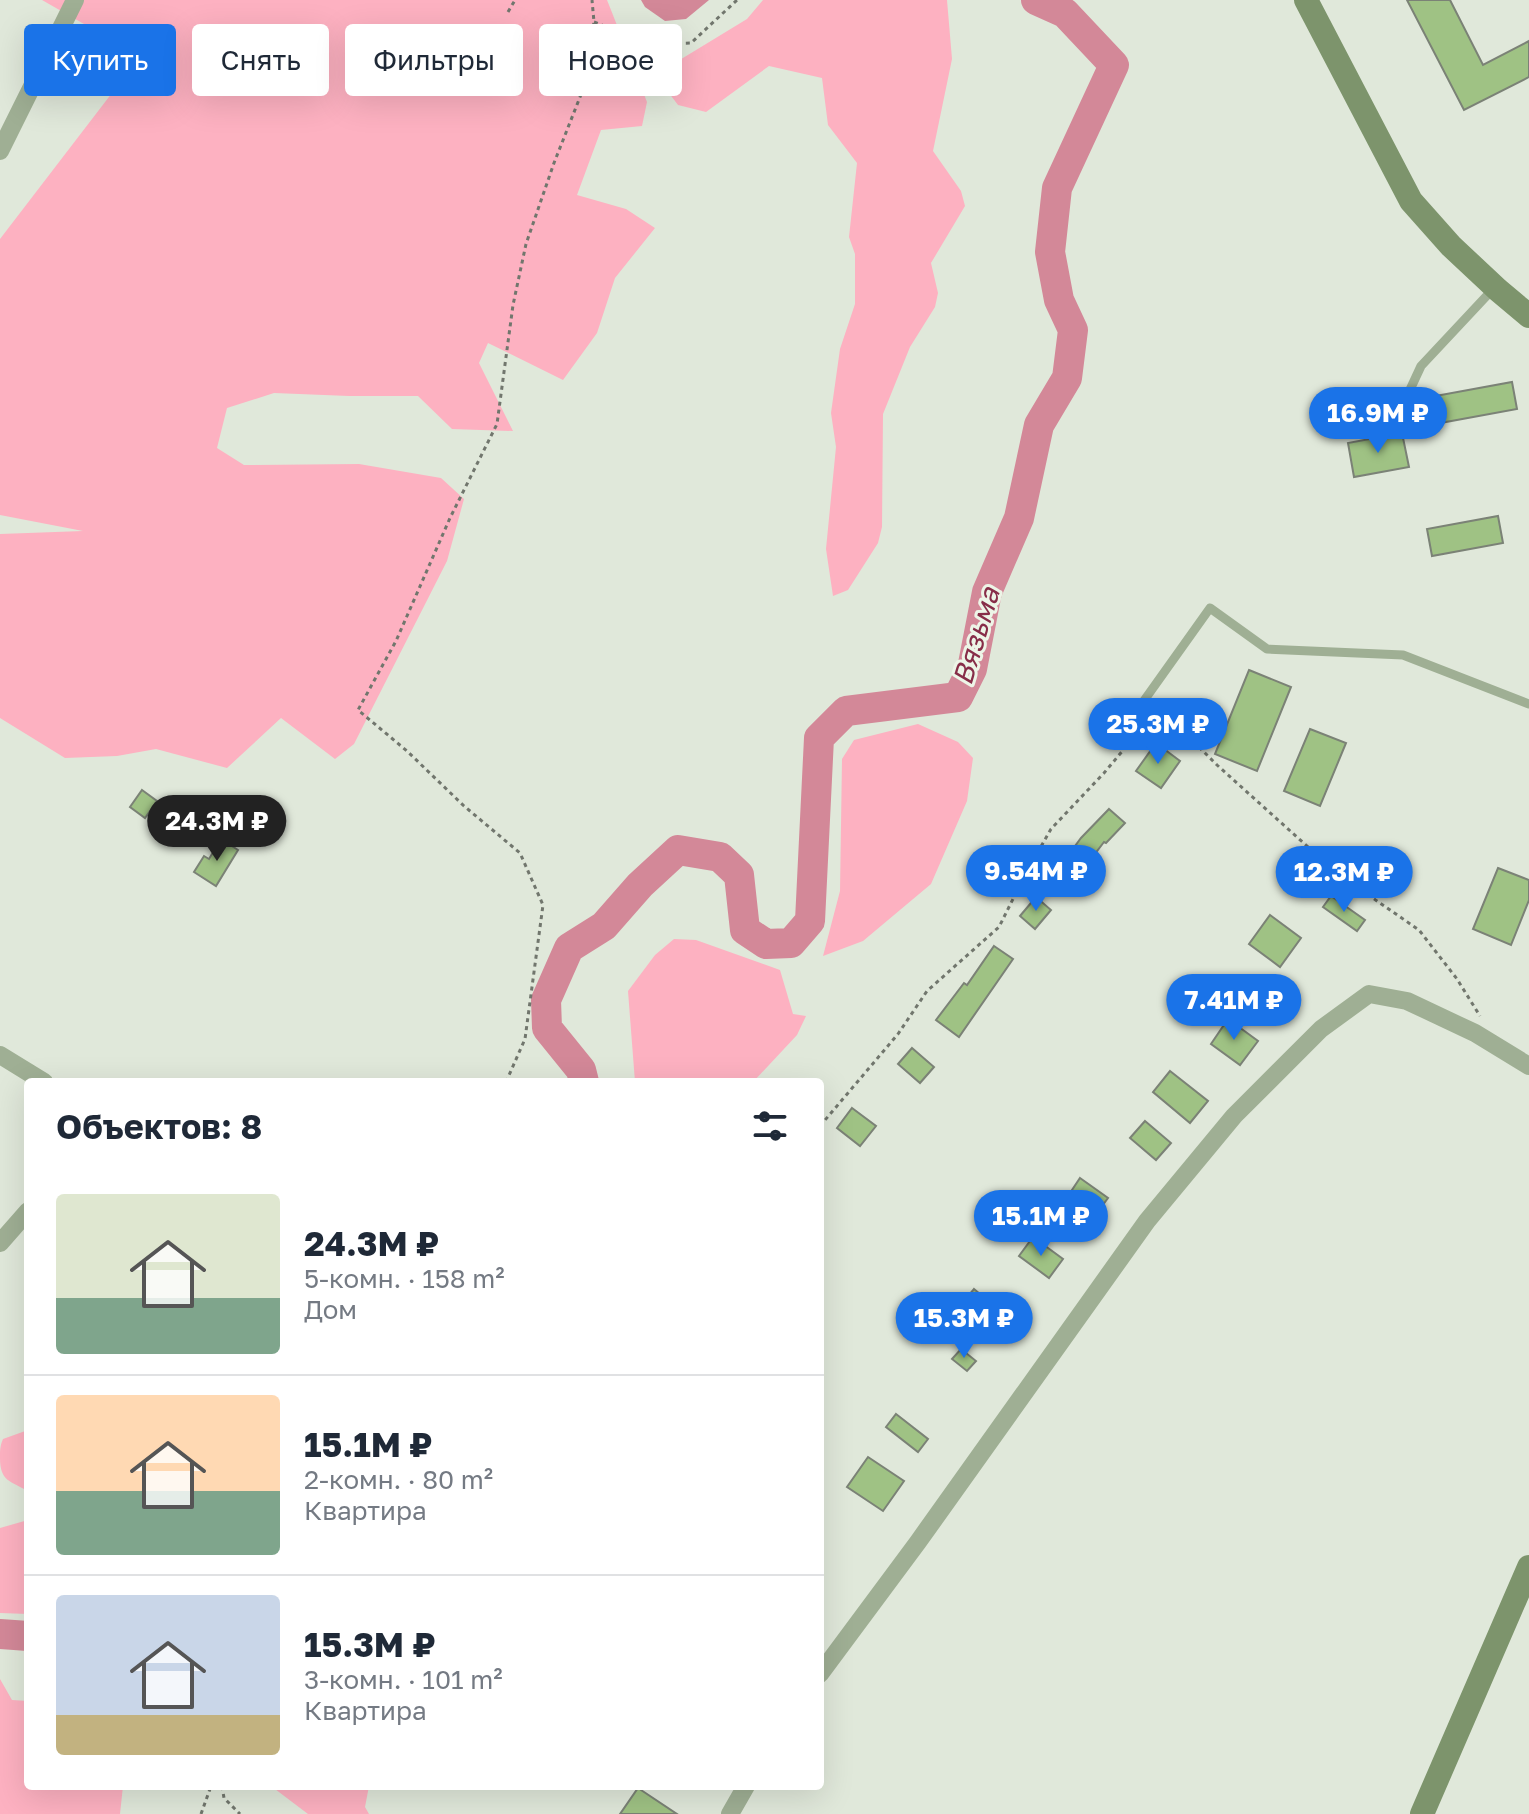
<!DOCTYPE html>
<html lang="ru">
<meta charset="utf-8">
<style>
:root{--surface:#fff;--page:#f6f6f7;--text:#1f2937;--muted:#747a83;--line:#e0e1e3;--accent:#1a73e8}
body{margin:0;font-family:"Golos Text",sans-serif;background:var(--page);color:var(--text);height:100vh;display:flex;flex-direction:column;font-size:30px;white-space:nowrap}
*{box-sizing:border-box;margin:0}
p{font-size:26px;color:var(--muted)}
.icon{flex:none;width:44px;height:44px;fill:none;stroke:currentColor;stroke-width:2;stroke-linecap:round;stroke-linejoin:round}
.map{position:relative;flex:1;overflow:hidden}
.side{position:absolute;left:24px;top:1078px;width:800px;height:712px;display:flex;flex-direction:column;background:var(--surface);border-radius:8px;box-shadow:0 8px 32px #0002}
.side>*{flex:none}
.banner{position:absolute;left:24px;top:24px;width:800px;height:72px;display:flex;gap:16px}
.price{position:absolute;translate:-50% -68px;padding:0 18px;border-radius:28px;background:var(--accent);color:#fff;font-size:26px;line-height:52px;filter:drop-shadow(0 2px 4px #0008)}
.price::after{content:'';position:absolute;left:50%;top:48px;width:24px;height:18px;margin-left:-12px;background:inherit;clip-path:polygon(0 0,100% 0,50% 100%)}
.price.selected{background:#222;color:#fff}
ul{padding:0;list-style:none}
li{display:flex;align-items:center;gap:24px;height:200px;padding:0 32px}
li+li{border-top:2px solid var(--line)}
li span{display:grid;place-items:center;flex:none;width:224px;height:160px;border-radius:8px;color:#555}
li>.icon{margin-inline-start:auto}
span .icon{width:96px;height:96px;fill:#fffc;stroke-width:1}
li b{font-size:34px}
h2{display:flex;justify-content:space-between;align-items:center;height:96px;padding:0 32px;font-size:34px}
.tag{padding:0 28px;border-radius:8px;background:var(--surface);box-shadow:0 8px 32px #0002;font-size:28px;line-height:72px}
.tag.selected{background:var(--accent);color:#fff}
.map>svg:first-child{display:block}
.green{fill:#fdb1c1}
.water{fill:#d38898}
.lines{fill:none;stroke-linecap:round;stroke-linejoin:round}
.river{stroke:#d38898;stroke-width:30}
.building{fill:#9fc284;stroke:#7b8276;stroke-width:2}
.path{stroke:#71766d;stroke-width:3;stroke-dasharray:4 4;stroke-linecap:butt}
.lane{stroke:#9faf94;stroke-width:9}
.street{stroke:#9faf94;stroke-width:18}
.secondary{stroke:#7d946c;stroke-width:24}
.labels{text-anchor:middle;stroke-width:6;stroke-linejoin:round;paint-order:stroke}
.water-label{font-size:28px;font-style:italic;fill:#872d48;stroke:#edf5e7}
</style>
<div class="map">
<svg width="1529" height="1814" viewBox="0 0 1529 1814">
<rect width="100%" height="100%" fill="#e0e8da"/>
<!-- green -->
<g class="green">
<path d="M42 0H607L611 10 647 102 642 126 601 130 577 195 626 209 655 228 615 278 597 333 563 380 488 343 479 363 513 431 452 429 418 396H349L274 393 227 408 217 448 244 465 359 464 441 478 464 499 447 561 354 744 335 759 281 718 227 768 156 749 117 756 65 758 0 718V534L83 531 0 515V239L125 76 84 24Z"/>
<path d="M763 0H947L952 59 933 151 961 191 965 206 931 263 938 293 935 307 910 347 883 414 882 527 878 543 848 590 833 596 826 549 836 447 831 413 840 349 855 304V254L849 237 857 163 828 125 822 78 769 66 706 112 678 105 669 93V74L678 61 747 19Z"/>
<path d="M918 724 958 742 973 758 967 801 931 884 863 941 823 956 840 891 842 759 854 740Z"/>
<path d="M674 939 696 940 780 970 793 1014 806 1016 797 1035 753 1082H635L628 991 655 955Z"/>
<path d="M28 1430V1491C10 1481 0 1481 0 1458 0 1450 0 1446 3 1439Z"/>
<path d="M28 1520V1614L0 1613V1528Z"/>
<path d="M0 1679 12 1700 28 1701V1786H123L120 1814H0Z"/>
<path d="M271 1786H369L365 1807 369 1814H308Z"/>
</g>
<!-- water -->
<path class="water" d="M641 0H709L686 19 665 21 645 7Z"/>
<g class="lines">
<!-- river -->
<g class="river">
<path d="M584 1082 581 1070 547 1028 546 1000 569 948 604 926 640 885 678 850 720 857 739 875 745 930 766 944 791 943 810 921 819 738 846 711 958 697 972 669 987 592 1019 518 1039 425 1067 378 1073 330 1059 300 1050 252 1057 188 1114 65 1065 13 1036 0"/>
<path d="M0 1634 28 1636"/>
</g>
</g>
<!-- building -->
<g class="building">
<path d="M1407 0H1450L1483 65 1529 41V77L1464 110Z"/>
<path d="M1512 382 1517 409 1424 426 1419 399Z"/>
<path d="M1402 433 1409 467 1354 477 1348 443Z"/>
<path d="M1498 516 1503 543 1432 556 1427 529Z"/>
<path d="M1249 670 1291 687 1257 771 1215 754Z"/>
<path d="M1310 729 1346 743 1320 806 1284 791Z"/>
<path d="M1156 743 1180 761 1161 788 1136 771Z"/>
<path d="M142 790 157 801 145 818 130 807Z"/>
<path d="M1109 809 1125 823 1106 843 1104 842 1072 884 1056 872 1081 838Z"/>
<path d="M221 839 238 850 216 886 194 872 204 856 209 859Z"/>
<path d="M1498 868 1529 880V900L1511 945 1473 929Z"/>
<path d="M1331 896 1365 920 1357 931 1323 907Z"/>
<path d="M1036 897 1051 910 1035 929 1020 916Z"/>
<path d="M1270 915 1301 938 1280 967 1249 944Z"/>
<path d="M994 946 1013 959 959 1037 936 1020 964 983 967 985Z"/>
<path d="M1259 982 1287 1005 1274 1020 1246 997Z"/>
<path d="M1228 1019 1258 1041 1240 1065 1211 1044Z"/>
<path d="M912 1048 934 1067 920 1083 898 1064Z"/>
<path d="M1170 1071 1208 1101 1190 1123 1153 1092Z"/>
<path d="M852 1108 876 1126 860 1146 837 1128Z"/>
<path d="M1145 1121 1171 1143 1156 1160 1130 1138Z"/>
<path d="M1080 1178 1108 1198 1093 1218 1066 1199Z"/>
<path d="M1033 1237 1063 1259 1049 1278 1019 1256Z"/>
<path d="M974 1289 1013 1322 998 1339 960 1306Z"/>
<path d="M961 1349 976 1361 967 1371 952 1359Z"/>
<path d="M896 1414 928 1439 918 1452 886 1427Z"/>
<path d="M868 1457 904 1481 883 1511 847 1487Z"/>
<path d="M638 1788 677 1814H620Z"/>
</g>
<g class="lines">
<!-- path -->
<g class="path">
<path d="M508 12 515 0"/>
<path d="M594 22 650 44 691 43 737 0"/>
<path d="M506 1082 525 1039 543 905 520 853 464 806 407 751 358 710 396 641 450 518 497 424 513 305 526 244 554 163 582 92 594 22 592 0"/>
<path d="M820 1126 898 1034 927 991 999 927 1027 871 1051 829 1104 773 1145 724 1177 725 1217 765 1338 874 1419 930 1457 979 1480 1016"/>
<path d="M222 1786 224 1798 240 1814"/>
<path d="M201 1814 211 1786"/>
</g>
<!-- lane -->
<g class="lane">
<path d="M1395 422 1421 366 1494 288"/>
<path d="M1133 716 1210 608 1267 649 1403 655 1529 704"/>
</g>
<!-- street -->
<g class="street">
<path d="M0 151 75 0"/>
<path d="M0 1055 44 1082"/>
<path d="M0 1243 28 1211"/>
<path d="M820 1674 918 1542 1147 1221 1234 1116 1321 1029 1369 994 1407 1001 1475 1033 1529 1066"/>
<path d="M730 1814 746 1786"/>
</g>
<!-- secondary -->
<g class="secondary">
<path d="M1306 0 1411 201 1451 246 1498 290 1529 316"/>
<path d="M1422 1814 1529 1567"/>
</g>
</g>
<g class="labels">
<!-- water labels -->
<g class="water-label">
<text transform="translate(976 636) rotate(-73)" y="10">Вязьма</text>
</g>
</g>
</svg>
<b class="price" style="left:1378px;top:455px">16.9M ₽</b>
<b class="price" style="left:1158px;top:766px">25.3M ₽</b>
<b class="price selected" style="left:217px;top:863px">24.3M ₽</b>
<b class="price" style="left:1036px;top:913px">9.54M ₽</b>
<b class="price" style="left:1344px;top:914px">12.3M ₽</b>
<b class="price" style="left:1234px;top:1042px">7.41M ₽</b>
<b class="price" style="left:1041px;top:1258px">15.1M ₽</b>
<b class="price" style="left:964px;top:1360px">15.3M ₽</b>
<div class="banner">
<a class="tag selected">Купить</a>
<a class="tag">Снять</a>
<a class="tag">Фильтры</a>
<a class="tag">Новое</a>
</div>
<section class="side">
<h2>Объектов: 8<svg class="icon" aria-label="filters" viewBox="0 0 24 24"><path d="M4 7h16M4 17h16"/><circle cx="9" cy="7" r="2"/><circle cx="15" cy="17" r="2"/></svg></h2>
<ul>
<li><span style="background:linear-gradient(#dfe7d0 65%,#7fa58c 0)"><svg class="icon" aria-label="home" viewBox="0 0 24 24"><path d="M3 11l9-7 9 7M6 9v11h12V9"/></svg></span><div><b>24.3M ₽</b><p>5-комн. · 158 m²</p><p>Дом</p></div></li>
<li><span style="background:linear-gradient(#ffd9b3 60%,#7fa58c 0)"><svg class="icon" aria-label="home" viewBox="0 0 24 24"><path d="M3 11l9-7 9 7M6 9v11h12V9"/></svg></span><div><b>15.1M ₽</b><p>2-комн. · 80 m²</p><p>Квартира</p></div></li>
<li><span style="background:linear-gradient(#c9d6e8 75%,#c2b280 0)"><svg class="icon" aria-label="home" viewBox="0 0 24 24"><path d="M3 11l9-7 9 7M6 9v11h12V9"/></svg></span><div><b>15.3M ₽</b><p>3-комн. · 101 m²</p><p>Квартира</p></div></li>
</ul>
</section>
</div>
